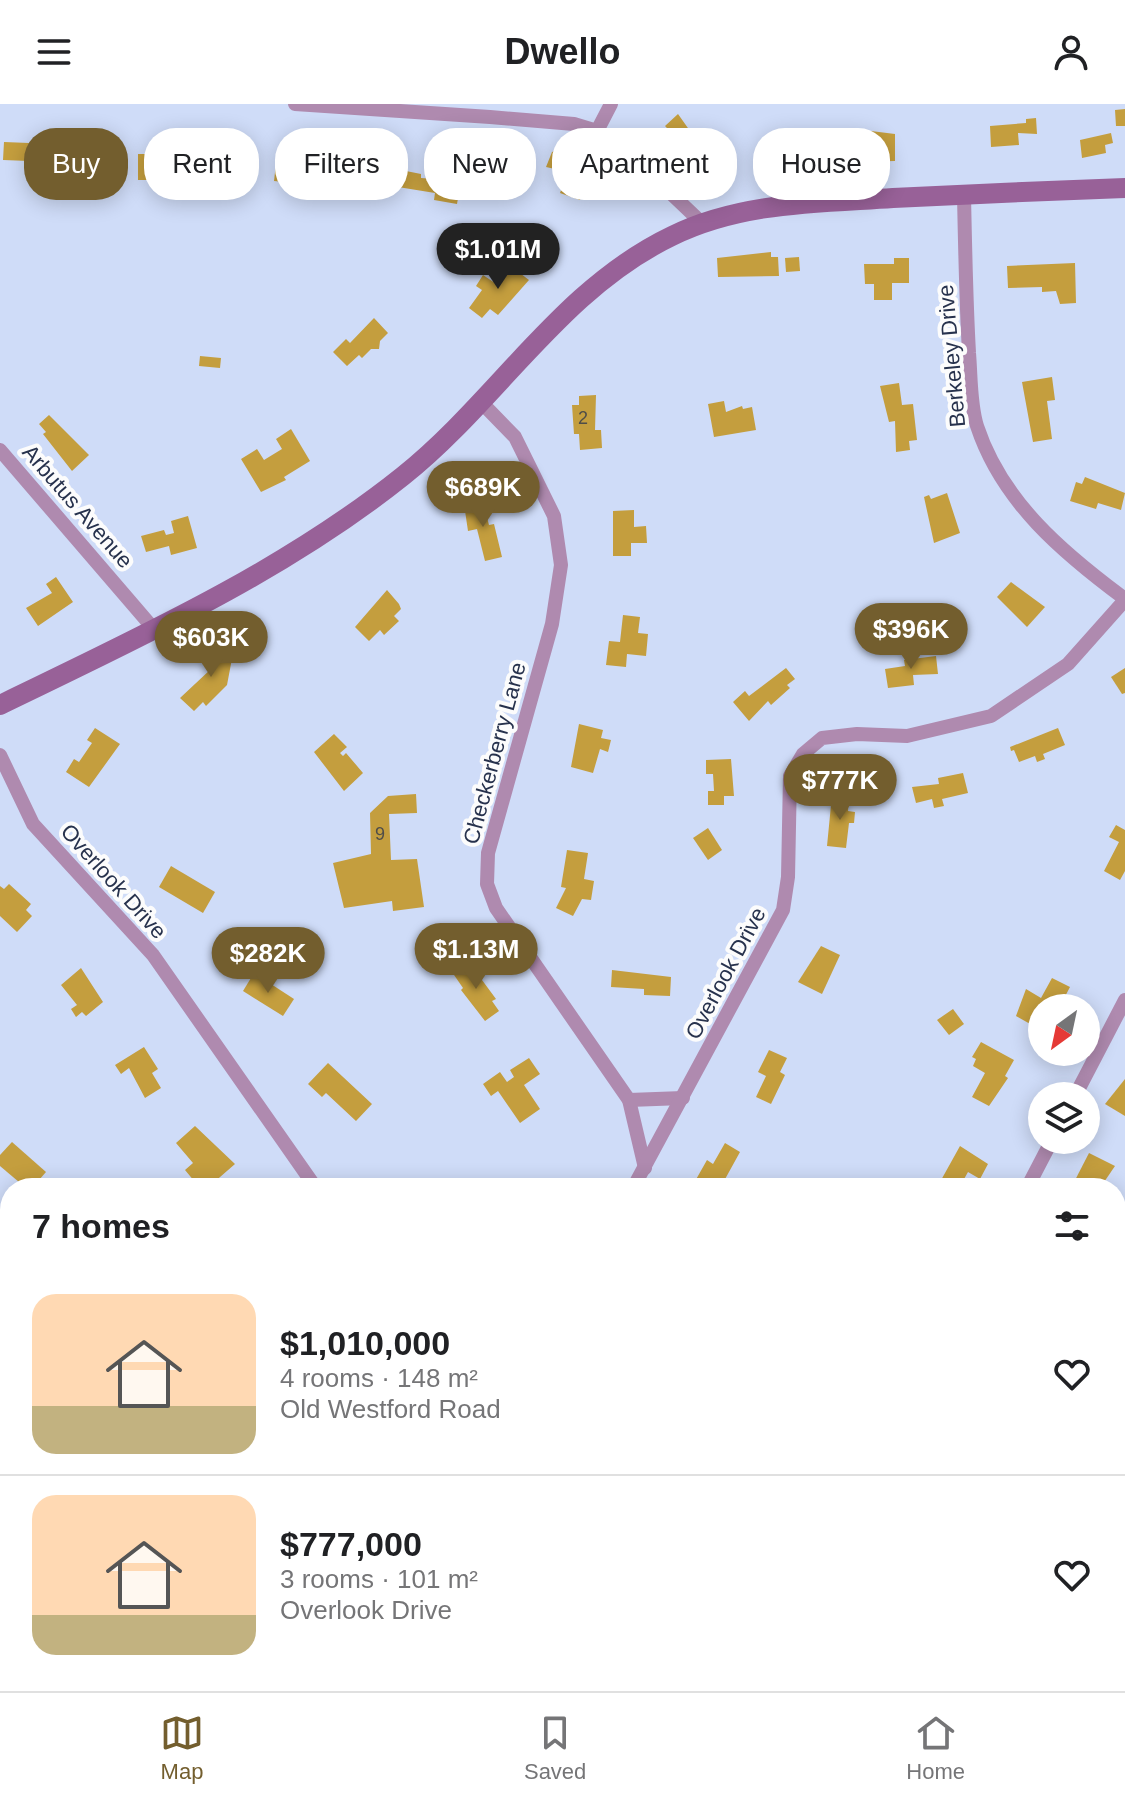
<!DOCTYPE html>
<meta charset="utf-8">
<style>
:root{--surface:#fff;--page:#f6f6f6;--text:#202124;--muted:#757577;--line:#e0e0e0;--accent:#735e2e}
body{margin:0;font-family:Helvetica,sans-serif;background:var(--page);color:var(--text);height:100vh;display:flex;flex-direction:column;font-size:30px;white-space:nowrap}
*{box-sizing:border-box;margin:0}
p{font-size:26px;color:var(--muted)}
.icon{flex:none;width:44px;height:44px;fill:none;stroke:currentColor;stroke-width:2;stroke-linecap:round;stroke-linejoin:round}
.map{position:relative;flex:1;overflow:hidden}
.drawer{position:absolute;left:0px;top:1074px;width:1126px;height:514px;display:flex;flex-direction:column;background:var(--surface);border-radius:32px 32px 0 0;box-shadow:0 4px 20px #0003}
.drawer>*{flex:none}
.banner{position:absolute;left:24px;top:24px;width:1078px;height:72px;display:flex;gap:16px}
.needle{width:52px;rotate:213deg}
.buttons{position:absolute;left:1028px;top:890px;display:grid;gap:16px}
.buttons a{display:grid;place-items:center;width:72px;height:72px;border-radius:50%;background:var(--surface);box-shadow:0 4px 20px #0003;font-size:40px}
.price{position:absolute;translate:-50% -68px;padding:0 18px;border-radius:28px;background:var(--accent);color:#fff;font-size:26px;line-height:52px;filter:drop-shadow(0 2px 4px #0008)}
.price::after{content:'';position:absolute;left:50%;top:48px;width:24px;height:18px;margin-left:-12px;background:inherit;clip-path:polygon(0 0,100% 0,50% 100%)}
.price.on{background:#222;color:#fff}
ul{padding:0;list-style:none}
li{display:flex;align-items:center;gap:24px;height:200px;padding:0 32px}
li+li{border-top:2px solid var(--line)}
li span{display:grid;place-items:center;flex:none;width:224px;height:160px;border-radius:24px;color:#555}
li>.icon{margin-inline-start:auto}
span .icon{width:96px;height:96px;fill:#fffc;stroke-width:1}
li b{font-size:34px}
h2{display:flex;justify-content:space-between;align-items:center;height:96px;padding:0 32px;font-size:34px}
.pill{padding:0 28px;border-radius:32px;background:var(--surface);box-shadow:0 4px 20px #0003;font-size:28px;line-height:72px}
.pill.on{background:var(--accent);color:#fff}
header{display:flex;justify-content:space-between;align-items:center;height:104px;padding:0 32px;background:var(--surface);font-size:36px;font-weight:800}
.tab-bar{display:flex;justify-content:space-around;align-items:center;height:112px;border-top:2px solid var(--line);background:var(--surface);font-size:22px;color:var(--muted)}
.tab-bar a{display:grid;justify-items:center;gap:4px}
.tab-bar .on{color:var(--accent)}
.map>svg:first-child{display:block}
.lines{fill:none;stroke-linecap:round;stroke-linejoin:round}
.stream{stroke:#3d8394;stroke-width:5}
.building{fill:#c49e3e}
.minor{stroke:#af8aaf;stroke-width:14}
.secondary{stroke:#986198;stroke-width:20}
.labels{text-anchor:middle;stroke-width:8;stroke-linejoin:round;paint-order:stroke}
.number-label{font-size:18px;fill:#4e4d49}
.street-label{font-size:22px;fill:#27324d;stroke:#fcfcfc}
</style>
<header><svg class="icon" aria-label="menu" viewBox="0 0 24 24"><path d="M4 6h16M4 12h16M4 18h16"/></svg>Dwello<svg class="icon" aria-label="person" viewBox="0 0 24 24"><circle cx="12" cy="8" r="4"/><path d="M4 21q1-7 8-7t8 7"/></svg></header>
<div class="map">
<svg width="1125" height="1587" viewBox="0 0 1125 1587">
<rect width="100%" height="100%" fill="#cfdcf8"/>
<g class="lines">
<!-- stream -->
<path class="stream" d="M1116 1497 1125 1492"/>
</g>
<!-- building -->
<g class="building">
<path d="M1125 5V22H1116L1115 6Z"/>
<path d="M678 10 695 34 723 31 726 52 698 56 697 48 686 44 665 22Z"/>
<path d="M1036 14 1037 30 1018 29 1019 41 991 43 990 22 1026 19V15Z"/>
<path d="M871 27 895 30V57L851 58V38H871Z"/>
<path d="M1111 29 1113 39 1105 41 1106 49 1082 54 1080 36Z"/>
<path d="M775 36 822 38 821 58 783 56V53L775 52Z"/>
<path d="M4 38 29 39 28 48H39V40L56 41 55 58 3 56Z"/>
<path d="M557 46 579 58 576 67 589 72 580 96 560 89 568 68 546 63 552 48Z"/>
<path d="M138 50H184V67H161L150 69V76H138Z"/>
<path d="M276 60 317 67 316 81 274 77Z"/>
<path d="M401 66 421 70V74L461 77 457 100 434 96 435 89 398 83Z"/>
<path d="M771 148V153H778L779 172 718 173 717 154Z"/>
<path d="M799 153 800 167 786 168 785 154Z"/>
<path d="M894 154H909V179H892V196H874V180H865L864 160H894Z"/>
<path d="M1075 159 1076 199 1060 200 1056 187 1042 188V183L1008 184 1007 162Z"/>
<path d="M508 160 529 176 498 211 490 205 482 214 469 204 482 186 476 182 483 171 495 179 498 168Z"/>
<path d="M374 214 388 229 380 237 379 245H371L362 254 359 251 347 262 333 248 346 235 350 239Z"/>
<path d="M200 252 221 254 220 264 199 262Z"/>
<path d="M1052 273 1055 296 1047 297 1052 335 1033 338 1022 278Z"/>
<path d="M899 279 902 301 913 300 917 336 909 337 910 346 896 348 895 317 889 318 880 282Z"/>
<path d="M596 291 595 326H601L602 344 580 346 579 330H574L572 301H579V292Z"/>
<path d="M724 297 726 308 742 302 743 305 752 303 756 326 714 333 708 300Z"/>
<path d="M49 311 89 351 72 367 43 330 46 328 39 320Z"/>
<path d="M291 325 310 357 284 373 286 376 261 388 241 355 257 345 264 356 282 345 276 335Z"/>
<path d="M1085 373 1125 389 1121 406 1098 399 1096 405 1070 397 1076 378 1082 380Z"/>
<path d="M947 389 960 429 934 439 924 393 929 391 931 395Z"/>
<path d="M482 395 489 421 494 420 502 453 485 457 477 425 468 427 464 400Z"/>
<path d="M634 406V423L646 422 647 439H631V452H613V407Z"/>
<path d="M188 412 197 444 171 451 169 442 146 448 141 432 164 426 166 431 174 429 171 417Z"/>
<path d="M56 473 73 498 38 522 26 504 52 489 46 480Z"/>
<path d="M1011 478 1045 503 1027 523 997 493Z"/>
<path d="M387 486 399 500 401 505 394 512 399 517 384 531 380 526 369 537 355 523Z"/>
<path d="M623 511 640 513 638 529 648 530 646 552 627 550 626 563 606 561 609 537 620 538Z"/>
<path d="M216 540 234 544 227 581 206 602 203 598 194 607 180 594 211 565Z"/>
<path d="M936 552 938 570 913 571 914 581 888 584 885 565 905 562 904 556Z"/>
<path d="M786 564 795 575 787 581 790 584 771 601 768 597 749 617 733 598 745 587 749 592Z"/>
<path d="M1125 564V589L1122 590 1111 573Z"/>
<path d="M579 620 603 626 601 634 611 636 608 648 600 645 593 669 571 663Z"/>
<path d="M95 624 120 640 89 683 66 668 74 655 79 658 92 639 87 636Z"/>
<path d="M1058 624 1065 641 1043 650 1045 655 1037 658 1035 652 1019 658 1014 646 1011 647 1010 643Z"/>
<path d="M334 630 347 643 340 649 343 652 346 649 363 669 344 687 314 648Z"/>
<path d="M731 655 734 692H724V701H708V687H714L713 670H706V656Z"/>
<path d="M963 669 968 689 942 695 944 702 934 704 932 695 916 699 912 683 939 680 938 674Z"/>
<path d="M416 690 417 709 389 710 391 756 417 755 424 803 393 807 392 797 344 804 333 759 371 750 370 709 388 692Z"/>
<path d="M832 691 849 693 848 707 855 708 854 719H849L846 744 827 742Z"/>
<path d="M1116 721 1125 726V767L1120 776 1104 767 1119 738 1109 733Z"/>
<path d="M708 724 722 746 708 756 693 734Z"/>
<path d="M567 746 588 749 584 775 594 777 591 796 582 795 573 812 556 804 566 784 561 783Z"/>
<path d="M171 762 215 788 203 809 159 783Z"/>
<path d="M9 780 31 800 26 806 32 812 17 828 0 812V782L4 785Z"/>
<path d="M821 842 840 851 822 890 798 878Z"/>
<path d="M468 857 496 895 492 897 499 907 485 917 461 886 463 884 452 868Z"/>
<path d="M81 864 103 898 86 912 82 908 76 913 71 905 77 901 61 881Z"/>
<path d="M612 866 671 873 670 892 644 891V885L611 883Z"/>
<path d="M254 869 294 895 283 912 243 887Z"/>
<path d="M1052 874 1070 883 1059 904 1050 899 1042 904 1039 925 1016 912 1026 885 1041 894Z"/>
<path d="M953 905 964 920 949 931 937 916Z"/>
<path d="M981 938 1014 956 1005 972 1008 974 989 1002 972 993 985 969 973 962 976 955 972 953Z"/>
<path d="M144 943 158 965 152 969 161 984 145 994 129 964 121 970 115 961Z"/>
<path d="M769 946 787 954 780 968 785 971 771 1000 756 993 766 972 758 968Z"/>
<path d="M529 954 540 970 524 981 540 1005 520 1019 498 987 491 992 483 980 500 968 507 978 514 973 510 966Z"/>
<path d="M328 959 372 1000 356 1017 326 989 322 993 308 980Z"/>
<path d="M1125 975V1012L1105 1000Z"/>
<path d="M195 1022 235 1060 212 1080 207 1074 195 1078 185 1066 193 1059 176 1039Z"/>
<path d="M12 1038 46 1068 32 1084H26L0 1062V1051Z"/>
<path d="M725 1039 740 1048 724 1077 719 1074 713 1084 694 1079 707 1056 713 1060Z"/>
<path d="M960 1042 988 1060 980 1075 968 1068 959 1084H951L940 1078Z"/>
<path d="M1089 1049 1115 1062 1100 1084H1071Z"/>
<path d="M0 1280 10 1290V1306L4 1300 0 1304Z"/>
<path d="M1118 1553 1125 1558V1578L1116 1571Z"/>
<path d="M326 1578H367L363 1587H335L336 1581Z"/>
<path d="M464 1578H489V1587H463Z"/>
</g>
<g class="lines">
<!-- minor -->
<g class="minor">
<path d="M295 0 490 13 574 20 597 27 618 39 703 120"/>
<path d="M597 27 611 0"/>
<path d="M964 90C965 143 966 196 969 249 971 272 970 300 977 322 1002 398 1063 449 1125 495"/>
<path d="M480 297 515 333 554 412 561 461 552 520 488 749 487 780 496 804 629 996 645 1064"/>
<path d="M0 346 153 524"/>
<path d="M0 651 33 720 153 851 316 1084"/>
<path d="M1075 992 1125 896"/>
<path d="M629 996 683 994"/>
<path d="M633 1084 783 806 788 773 790 672 803 650 822 634 857 630 907 632 991 612 1068 560 1125 496"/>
<path d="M1027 1084 1052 1036"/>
<path d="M0 1153 10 1167"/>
<path d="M103 1578 120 1586 143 1578"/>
<path d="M1053 1578 1062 1587"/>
<path d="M408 1587 410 1578"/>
<path d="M939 1587 954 1578"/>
</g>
<!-- secondary -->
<path class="secondary" d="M0 601C138 534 283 468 403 372 497 297 561 185 672 132 741 98 818 99 893 94 970 90 1048 87 1125 84"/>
</g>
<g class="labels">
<!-- number labels -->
<g class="number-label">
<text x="583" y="320">2</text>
<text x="380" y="736">9</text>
</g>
<!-- street labels -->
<g class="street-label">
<text transform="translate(951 252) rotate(-95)" y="8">Berkeley Drive</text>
<text transform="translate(78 402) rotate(49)" y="8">Arbutus Avenue</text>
<text transform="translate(494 649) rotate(-75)" y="8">Checkerberry Lane</text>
<text transform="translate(114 777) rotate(48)" y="8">Overlook Drive</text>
<text transform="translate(725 869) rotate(-62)" y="8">Overlook Drive</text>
</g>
</g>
</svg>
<div class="buttons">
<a><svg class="needle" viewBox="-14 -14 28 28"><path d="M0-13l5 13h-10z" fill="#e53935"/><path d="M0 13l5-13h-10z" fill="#757577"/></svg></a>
<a><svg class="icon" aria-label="layers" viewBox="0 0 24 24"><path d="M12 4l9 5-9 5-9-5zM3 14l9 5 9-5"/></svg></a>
</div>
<b class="price on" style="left:498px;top:187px">$1.01M</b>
<b class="price" style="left:483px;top:425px">$689K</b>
<b class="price" style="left:911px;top:567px">$396K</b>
<b class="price" style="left:211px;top:575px">$603K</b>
<b class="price" style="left:840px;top:718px">$777K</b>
<b class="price" style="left:476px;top:887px">$1.13M</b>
<b class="price" style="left:268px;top:891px">$282K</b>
<div class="banner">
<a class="pill on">Buy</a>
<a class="pill">Rent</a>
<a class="pill">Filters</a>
<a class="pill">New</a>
<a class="pill">Apartment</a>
<a class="pill">House</a>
</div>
<section class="drawer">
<h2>7 homes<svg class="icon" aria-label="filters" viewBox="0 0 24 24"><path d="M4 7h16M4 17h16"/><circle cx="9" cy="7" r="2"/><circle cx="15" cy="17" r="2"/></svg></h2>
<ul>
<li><span style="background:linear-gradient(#ffd9b3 70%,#c2b280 0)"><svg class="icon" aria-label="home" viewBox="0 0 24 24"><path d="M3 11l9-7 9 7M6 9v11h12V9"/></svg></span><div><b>$1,010,000</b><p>4 rooms · 148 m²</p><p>Old Westford Road</p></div><svg class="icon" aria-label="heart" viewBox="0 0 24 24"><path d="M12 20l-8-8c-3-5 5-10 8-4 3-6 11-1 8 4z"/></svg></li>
<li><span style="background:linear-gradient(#ffd9b3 75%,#c2b280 0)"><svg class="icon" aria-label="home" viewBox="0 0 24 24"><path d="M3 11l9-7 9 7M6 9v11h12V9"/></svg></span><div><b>$777,000</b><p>3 rooms · 101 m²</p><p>Overlook Drive</p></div><svg class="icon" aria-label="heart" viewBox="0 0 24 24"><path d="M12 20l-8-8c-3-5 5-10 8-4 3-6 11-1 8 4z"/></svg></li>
</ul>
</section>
</div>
<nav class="tab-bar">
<a class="on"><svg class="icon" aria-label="map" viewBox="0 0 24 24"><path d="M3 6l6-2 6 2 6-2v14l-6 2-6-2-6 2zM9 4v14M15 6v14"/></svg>Map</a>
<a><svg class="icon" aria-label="saved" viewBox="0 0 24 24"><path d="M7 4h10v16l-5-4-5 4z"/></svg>Saved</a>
<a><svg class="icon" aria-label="home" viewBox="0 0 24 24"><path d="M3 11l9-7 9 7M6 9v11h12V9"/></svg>Home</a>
</nav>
